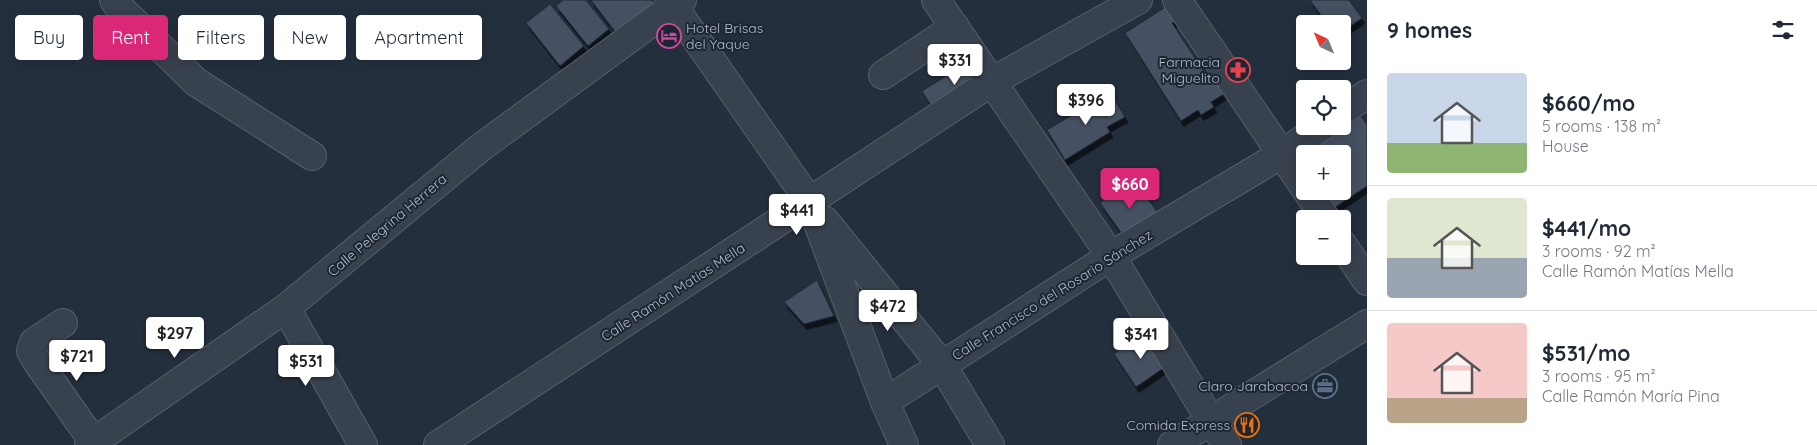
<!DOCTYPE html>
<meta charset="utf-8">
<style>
:root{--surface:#fff;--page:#f6f6f7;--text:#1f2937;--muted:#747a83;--line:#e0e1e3;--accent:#db2777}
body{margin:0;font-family:Quicksand,sans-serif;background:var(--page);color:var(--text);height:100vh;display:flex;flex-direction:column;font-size:19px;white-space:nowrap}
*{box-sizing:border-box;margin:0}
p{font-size:16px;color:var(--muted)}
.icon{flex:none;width:28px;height:28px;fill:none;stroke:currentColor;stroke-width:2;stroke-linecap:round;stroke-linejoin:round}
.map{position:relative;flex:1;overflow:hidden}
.details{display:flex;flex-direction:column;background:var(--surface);width:450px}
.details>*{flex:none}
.banner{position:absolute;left:15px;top:15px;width:475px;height:45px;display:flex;gap:10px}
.needle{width:32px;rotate:316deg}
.fabs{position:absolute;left:1296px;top:15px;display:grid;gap:10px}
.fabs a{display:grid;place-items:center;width:55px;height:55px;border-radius:5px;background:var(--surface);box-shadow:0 2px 12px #0003;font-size:25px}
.price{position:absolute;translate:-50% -42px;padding:0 11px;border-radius:5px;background:#fff;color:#222;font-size:16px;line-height:32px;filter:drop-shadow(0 1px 2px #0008)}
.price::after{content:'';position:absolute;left:50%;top:30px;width:15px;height:11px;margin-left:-8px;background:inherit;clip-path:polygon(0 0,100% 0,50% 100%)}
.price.selected{background:var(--accent);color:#fff}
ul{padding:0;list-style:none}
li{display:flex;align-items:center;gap:15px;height:125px;padding:0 20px}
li+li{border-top:1px solid var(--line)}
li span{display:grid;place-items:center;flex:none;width:140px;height:100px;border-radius:5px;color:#555}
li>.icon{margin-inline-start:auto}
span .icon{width:60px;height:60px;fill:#fffc;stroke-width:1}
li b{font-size:21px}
h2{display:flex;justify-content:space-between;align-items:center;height:60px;padding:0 20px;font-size:21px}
.tag{padding:0 18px;border-radius:5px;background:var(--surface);box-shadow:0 2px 12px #0003;font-size:18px;line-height:45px}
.tag.selected{background:var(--accent);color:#fff}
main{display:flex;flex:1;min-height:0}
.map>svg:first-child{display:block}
.building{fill:#455162;stroke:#1f2835;filter:url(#shadow)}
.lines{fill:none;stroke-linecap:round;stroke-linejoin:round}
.minor-casing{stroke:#565f6c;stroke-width:30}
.minor{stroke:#38414e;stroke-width:28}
.labels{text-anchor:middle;stroke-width:4;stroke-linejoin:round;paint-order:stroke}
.poi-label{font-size:14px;fill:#b4bcc9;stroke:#1d2633;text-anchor:end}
.street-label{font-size:14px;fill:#b4bcc9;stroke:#1d2633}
</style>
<main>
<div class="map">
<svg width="1367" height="445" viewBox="0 0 1367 445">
<defs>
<filter id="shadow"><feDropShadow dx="3" dy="5.5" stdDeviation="0" flood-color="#0009"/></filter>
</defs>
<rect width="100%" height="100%" fill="#242f3e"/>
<!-- building -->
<g class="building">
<path d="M563 0H586L609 29 588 46 556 6Z"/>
<path d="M591 0H652L655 3 616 33Z"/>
<path d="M1310 0H1349L1362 18 1342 32V24H1327Z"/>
<path d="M550 4 584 46 560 66 526 23Z"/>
<path d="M1167 6 1177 20 1172 23 1212 84 1216 81 1224 94 1211 102 1214 107 1201 115 1198 110 1181 121 1125 33Z"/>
<path d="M974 59 987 81 935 112 922 91Z"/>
<path d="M1110 92 1125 117 1107 127 1110 132 1065 160 1047 130Z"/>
<path d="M1361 116 1367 125V186L1334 208 1323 191H1342V154H1305V164L1300 157Z"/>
<path d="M1133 179 1161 217 1127 241 1100 203Z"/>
<path d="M817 280 834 316 804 324 784 302Z"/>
<path d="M1145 332 1168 365 1136 387 1114 354Z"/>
</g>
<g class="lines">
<defs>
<g id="minor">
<path d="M114 0 118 6 196 82 312 156"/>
<path d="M669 0 810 202 885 402 904 445"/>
<path d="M936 0 1111 256 1211 421 1227 445"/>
<path d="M1177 0 1305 188"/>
<path d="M883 75 955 27"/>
<path d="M1342 111 1367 94"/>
<path d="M1307 191 1326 219"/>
<path d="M825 221 942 365 990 445"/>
<path d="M1342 244 1367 281"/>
<path d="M286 308 363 445"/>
<path d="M63 323 34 342 31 351 36 360 93 441"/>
<path d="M885 402 1111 256 1282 154 1322 126"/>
<path d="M89 445 286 308 480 148 682 0"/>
<path d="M438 445 993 81 1138 0"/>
<path d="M1172 445 1367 324"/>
</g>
</defs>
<!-- minor casing -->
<use href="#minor" class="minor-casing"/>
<!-- minor -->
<use href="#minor" class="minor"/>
</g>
<!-- icons -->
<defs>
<symbol id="hotel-ring" viewBox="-11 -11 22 22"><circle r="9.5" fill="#1d2633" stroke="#d1479c" stroke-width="1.5"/><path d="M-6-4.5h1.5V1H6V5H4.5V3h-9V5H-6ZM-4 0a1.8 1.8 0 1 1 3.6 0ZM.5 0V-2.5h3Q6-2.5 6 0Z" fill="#d1479c"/></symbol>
<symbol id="pharmacy-ring" viewBox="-11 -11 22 22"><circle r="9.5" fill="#1d2633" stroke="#e0444e" stroke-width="1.5"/><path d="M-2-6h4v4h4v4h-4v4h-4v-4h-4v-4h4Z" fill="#e0444e"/></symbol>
<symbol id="office-ring" viewBox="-11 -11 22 22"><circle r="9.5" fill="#1d2633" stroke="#5c6f8a" stroke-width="1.5"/><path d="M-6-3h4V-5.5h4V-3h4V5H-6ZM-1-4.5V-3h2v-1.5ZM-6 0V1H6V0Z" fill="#5c6f8a"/></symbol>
<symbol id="restaurant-ring" viewBox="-11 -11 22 22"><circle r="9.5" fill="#1d2633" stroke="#e8710a" stroke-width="1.5"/><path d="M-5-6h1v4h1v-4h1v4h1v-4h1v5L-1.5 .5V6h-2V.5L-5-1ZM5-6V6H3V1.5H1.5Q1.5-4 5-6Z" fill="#e8710a"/></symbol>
</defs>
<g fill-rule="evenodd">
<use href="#hotel-ring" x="655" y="22" width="28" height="28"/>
<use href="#pharmacy-ring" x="1224" y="56" width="28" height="28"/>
<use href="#office-ring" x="1311" y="372" width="28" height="28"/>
<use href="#restaurant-ring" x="1233" y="411" width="28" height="28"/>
</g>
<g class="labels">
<!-- poi labels -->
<g class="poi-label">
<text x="686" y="33" text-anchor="start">Hotel Brisas<tspan x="686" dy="16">del Yaque</tspan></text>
<text x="1220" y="67">Farmacia<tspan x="1220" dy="16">Miguelito</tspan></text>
<text x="1308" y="391">Claro Jarabacoa</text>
<text x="1230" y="430">Comida Express</text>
</g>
<!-- street labels -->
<g class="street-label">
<text transform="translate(387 225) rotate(-40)" y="5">Calle Pelegrina Herrera</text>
<text transform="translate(673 292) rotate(-33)" y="5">Calle Ramón Matías Mella</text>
<text transform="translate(1052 295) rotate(-32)" y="5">Calle Francisco del Rosario Sánchez</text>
</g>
</g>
</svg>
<div class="fabs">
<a><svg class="needle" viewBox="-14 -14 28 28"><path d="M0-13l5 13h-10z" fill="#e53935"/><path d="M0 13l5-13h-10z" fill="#747a83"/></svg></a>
<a><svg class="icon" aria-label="locate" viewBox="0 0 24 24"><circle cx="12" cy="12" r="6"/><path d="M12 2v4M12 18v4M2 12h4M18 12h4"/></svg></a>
<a>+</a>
<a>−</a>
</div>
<b class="price" style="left:955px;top:86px">$331</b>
<b class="price" style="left:1086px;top:126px">$396</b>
<b class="price selected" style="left:1130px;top:210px">$660</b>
<b class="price" style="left:797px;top:236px">$441</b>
<b class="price" style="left:888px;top:332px">$472</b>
<b class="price" style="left:175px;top:359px">$297</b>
<b class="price" style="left:1141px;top:360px">$341</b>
<b class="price" style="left:77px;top:382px">$721</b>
<b class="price" style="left:306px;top:387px">$531</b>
<div class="banner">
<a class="tag">Buy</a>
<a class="tag selected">Rent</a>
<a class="tag">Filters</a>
<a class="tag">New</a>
<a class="tag">Apartment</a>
</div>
</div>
<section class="details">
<h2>9 homes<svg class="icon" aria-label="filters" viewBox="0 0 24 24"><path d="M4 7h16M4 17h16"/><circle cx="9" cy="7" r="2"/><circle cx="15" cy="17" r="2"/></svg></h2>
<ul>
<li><span style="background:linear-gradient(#c9d6e8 70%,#8fb573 0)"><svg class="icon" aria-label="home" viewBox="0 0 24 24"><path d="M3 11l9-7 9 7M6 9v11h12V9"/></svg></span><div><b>$660/mo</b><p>5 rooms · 138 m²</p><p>House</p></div></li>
<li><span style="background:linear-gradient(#dfe7d0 60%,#9aa5b1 0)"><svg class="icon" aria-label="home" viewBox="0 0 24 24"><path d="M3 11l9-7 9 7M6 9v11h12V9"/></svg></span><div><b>$441/mo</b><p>3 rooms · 92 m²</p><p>Calle Ramón Matías Mella</p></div></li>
<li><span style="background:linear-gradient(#f6c9c9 75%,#b9a48a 0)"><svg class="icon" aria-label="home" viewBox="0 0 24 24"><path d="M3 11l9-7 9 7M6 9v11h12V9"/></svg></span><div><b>$531/mo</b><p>3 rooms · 95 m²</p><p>Calle Ramón María Pina</p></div></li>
</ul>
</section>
</main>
